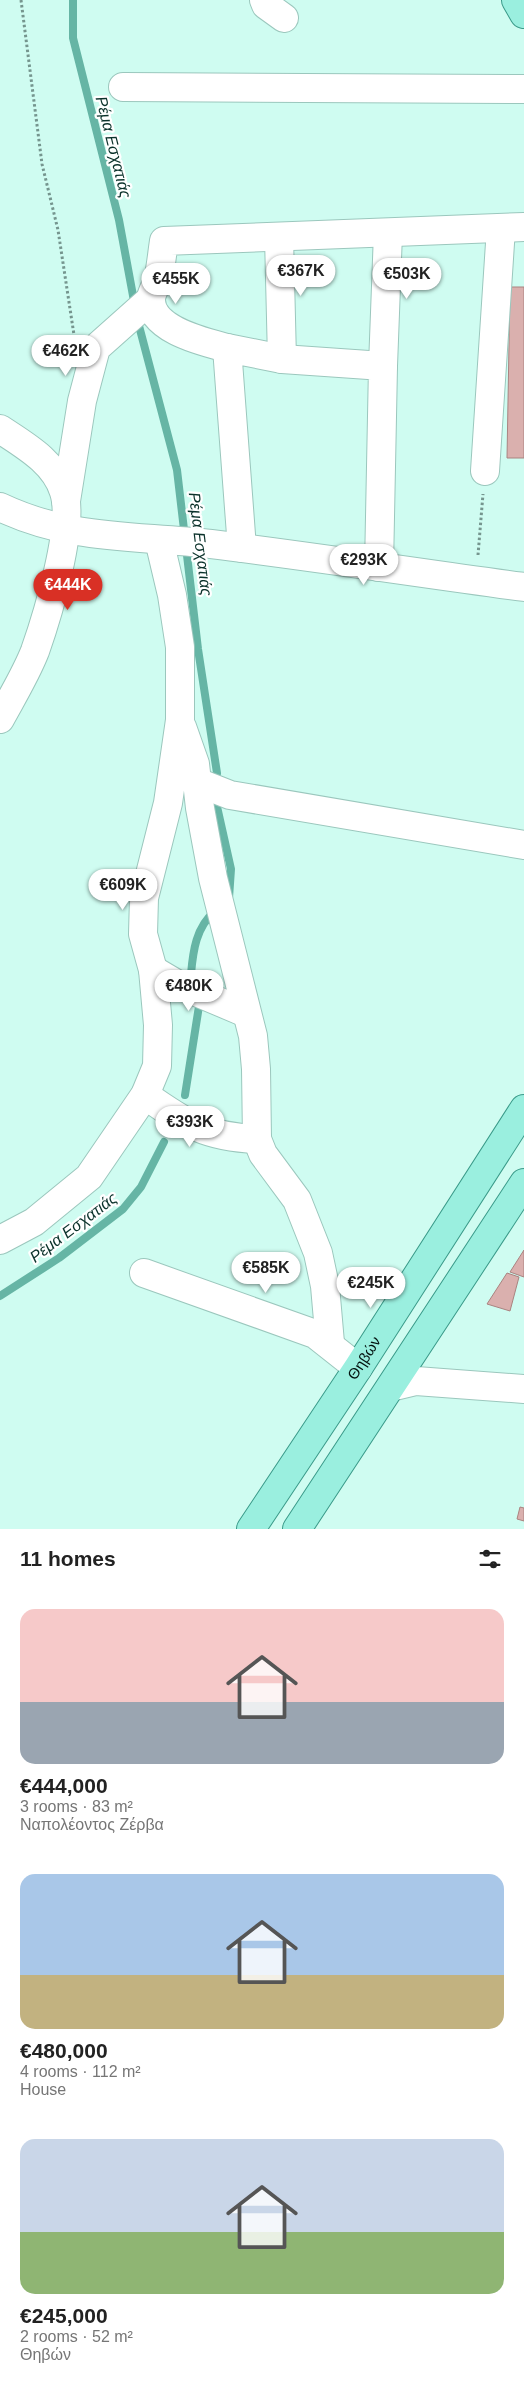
<!DOCTYPE html>
<meta charset="utf-8">
<style>
:root{--surface:#fff;--page:#f2f2f2;--text:#222;--muted:#767676;--accent:#d93025}
body{margin:0;font-family:Arial,sans-serif;background:var(--page);color:var(--text);height:100vh;display:flex;flex-direction:column;font-size:19px;white-space:nowrap}
*{box-sizing:border-box;margin:0}
p{font-size:16px;color:var(--muted)}
.icon{flex:none;width:28px;height:28px;fill:none;stroke:currentColor;stroke-width:2;stroke-linecap:round;stroke-linejoin:round}
.map{position:relative;height:1529px;overflow:hidden}
.sheet{display:flex;flex-direction:column;background:var(--surface);flex:1}
.sheet>*{flex:none}
.price{position:absolute;translate:-50% -42px;padding:0 11px;border-radius:18px;background:#fff;color:#222;font-size:16px;line-height:32px;filter:drop-shadow(0 1px 2px #0008)}
.price::after{content:'';position:absolute;left:50%;top:30px;width:15px;height:11px;margin-left:-8px;background:inherit;clip-path:polygon(0 0,100% 0,50% 100%)}
.price.active{background:var(--accent);color:#fff}
ul{padding:0;list-style:none}
li{display:grid;align-content:center;gap:10px;height:265px;padding:0 20px}
li span{display:grid;place-items:center;height:155px;border-radius:15px;color:#555}
li>.icon{margin-inline-start:auto}
span .icon{width:90px;height:90px;fill:#fffc;stroke-width:1}
li b{font-size:21px}
h2{display:flex;justify-content:space-between;align-items:center;height:60px;padding:0 20px;font-size:21px}
.map>svg:first-child{display:block}
.lines{fill:none;stroke-linecap:round;stroke-linejoin:round}
.stream{stroke:#66b5a5;stroke-width:8}
.building{fill:#dab0ae;stroke:#aa8380}
.minor-casing{stroke:#9bc7bd;stroke-width:30}
.major-casing{stroke:#3a9a89;stroke-width:30}
.path{stroke:#75958e;stroke-width:3;stroke-dasharray:2.5 2.5;stroke-linecap:butt}
.minor{stroke:#fff;stroke-width:28}
.major{stroke:#9aefdf;stroke-width:28}
.labels{text-anchor:middle;stroke-width:4.5;stroke-linejoin:round;paint-order:stroke}
.street-label{font-size:15px;fill:#03120f;stroke:#fff}
.water-label{font-size:16px;font-style:italic;fill:#0b322b;stroke:#fff}
</style>
<div class="map">
<svg width="524" height="1529" viewBox="0 0 524 1529">
<rect width="100%" height="100%" fill="#cffcf1"/>
<g class="lines">
<!-- stream -->
<g class="stream">
<path d="M73 0V38L119 220 134 301"/>
<path d="M138 322 177 470 198 649 217 773"/>
<path d="M216 802 231 869 229 898"/>
<path d="M191 974C193 951 196 927 215 911"/>
<path d="M185 1095 199 1006"/>
<path d="M0 1296 59 1258 123 1209 141 1187 164 1142"/>
</g>
</g>
<!-- building -->
<g class="building">
<path d="M510 287H524V458H507Z"/>
<path d="M524 1250V1277L510 1272Z"/>
<path d="M507 1273 519 1277 510 1311 487 1304Z"/>
<path d="M520 1507 524 1508V1521L517 1519Z"/>
</g>
<g class="lines">
<defs>
<g id="minor">
<path d="M264 0 266 5 284 18"/>
<path d="M123 87 524 89"/>
<path d="M279 237 282 359"/>
<path d="M227 348C205 342 149 330 151 298 152 292 156 286 158 280 161 267 162 254 164 241L524 227"/>
<path d="M383 366 388 233"/>
<path d="M0 429C24 445 55 462 64 492 75 525 47 617 35 651 26 674 12 697 0 719"/>
<path d="M485 471 501 228"/>
<path d="M66 501 82 401 96 348 151 299"/>
<path d="M0 507C72 541 136 535 211 544 316 557 420 573 524 587"/>
<path d="M242 548 227 348 282 359 383 366 379 567"/>
<path d="M182 727 195 764 200 808 213 878 253 1036 256 1069 257 1139 263 1154 297 1200 318 1253 325 1286 330 1343"/>
<path d="M197 782 230 795 524 845"/>
<path d="M153 970 175 983 246 1013"/>
<path d="M145 1095C186 1124 206 1137 257 1139"/>
<path d="M0 1240 34 1222 89 1177 145 1095 157 1066 158 1025 153 970 143 934 144 898 168 803 180 720V647L172 595 159 540"/>
<path d="M144 1273 315 1334 358 1368"/>
<path d="M391 1387 416 1381 524 1389"/>
</g>
<g id="major">
<path d="M516 0 524 14"/>
<path id="s1" d="M251 1529 358 1368 524 1109"/>
<path d="M297 1529 524 1183"/>
</g>
</defs>
<!-- minor casing -->
<use href="#minor" class="minor-casing"/>
<!-- major casing -->
<use href="#major" class="major-casing"/>
<!-- path -->
<g class="path">
<path d="M21 0 42 164 58 230 74 335"/>
<path d="M478 555 483 494"/>
</g>
<!-- minor -->
<use href="#minor" class="minor"/>
<!-- major -->
<use href="#major" class="major"/>
</g>
<g class="labels">
<!-- street labels -->
<g class="street-label">
<text dy="5" stroke="none"><textPath href="#s1" startOffset="205">Θηβών</textPath></text>
</g>
<!-- water labels -->
<g class="water-label">
<text transform="translate(114 147) rotate(76)" y="6">Ρέμα Εσχατιάς</text>
<text transform="translate(201 544) rotate(83)" y="6">Ρέμα Εσχατιάς</text>
<text transform="translate(73 1227) rotate(-37)" y="6">Ρέμα Εσχατιάς</text>
</g>
</g>
</svg>
<b class="price" style="left:301px;top:297px">€367K</b>
<b class="price" style="left:407px;top:300px">€503K</b>
<b class="price" style="left:176px;top:305px">€455K</b>
<b class="price" style="left:66px;top:377px">€462K</b>
<b class="price" style="left:364px;top:586px">€293K</b>
<b class="price active" style="left:68px;top:611px">€444K</b>
<b class="price" style="left:123px;top:911px">€609K</b>
<b class="price" style="left:189px;top:1012px">€480K</b>
<b class="price" style="left:190px;top:1148px">€393K</b>
<b class="price" style="left:266px;top:1294px">€585K</b>
<b class="price" style="left:371px;top:1309px">€245K</b>
</div>
<section class="sheet">
<h2>11 homes<svg class="icon" aria-label="filters" viewBox="0 0 24 24"><path d="M4 7h16M4 17h16"/><circle cx="9" cy="7" r="2"/><circle cx="15" cy="17" r="2"/></svg></h2>
<ul>
<li><span style="background:linear-gradient(#f6c9c9 60%,#9aa5b1 0)"><svg class="icon" aria-label="home" viewBox="0 0 24 24"><path d="M3 11l9-7 9 7M6 9v11h12V9"/></svg></span><div><b>€444,000</b><p>3 rooms · 83 m²</p><p>Ναπολέοντος Ζέρβα</p></div></li>
<li><span style="background:linear-gradient(#a9c7e8 65%,#c2b280 0)"><svg class="icon" aria-label="home" viewBox="0 0 24 24"><path d="M3 11l9-7 9 7M6 9v11h12V9"/></svg></span><div><b>€480,000</b><p>4 rooms · 112 m²</p><p>House</p></div></li>
<li><span style="background:linear-gradient(#c9d6e8 60%,#8fb573 0)"><svg class="icon" aria-label="home" viewBox="0 0 24 24"><path d="M3 11l9-7 9 7M6 9v11h12V9"/></svg></span><div><b>€245,000</b><p>2 rooms · 52 m²</p><p>Θηβών</p></div></li>
</ul>
</section>
